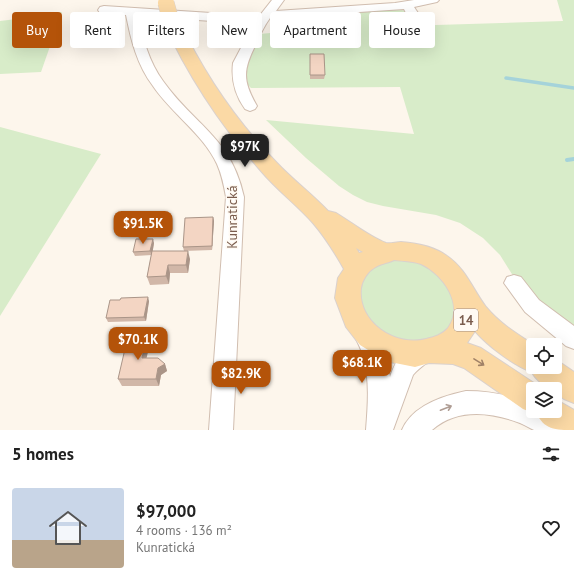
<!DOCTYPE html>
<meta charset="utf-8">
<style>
:root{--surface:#fff;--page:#f6f6f6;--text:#222;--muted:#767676;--line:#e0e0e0;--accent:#b45309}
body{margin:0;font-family:"PT Sans",sans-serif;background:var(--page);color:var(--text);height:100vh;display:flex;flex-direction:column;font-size:15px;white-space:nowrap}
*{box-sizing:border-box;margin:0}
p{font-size:13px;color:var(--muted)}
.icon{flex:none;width:22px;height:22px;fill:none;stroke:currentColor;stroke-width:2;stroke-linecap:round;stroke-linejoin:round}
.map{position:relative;height:430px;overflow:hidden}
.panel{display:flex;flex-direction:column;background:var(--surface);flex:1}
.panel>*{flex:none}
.banner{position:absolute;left:12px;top:12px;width:550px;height:36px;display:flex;gap:8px}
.buttons{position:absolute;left:526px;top:338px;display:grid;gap:8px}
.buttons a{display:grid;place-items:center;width:36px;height:36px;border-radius:4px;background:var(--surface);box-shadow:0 4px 16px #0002;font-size:20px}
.price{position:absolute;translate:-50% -34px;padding:0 9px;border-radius:8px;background:var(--accent);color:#fff;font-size:13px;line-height:26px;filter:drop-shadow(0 1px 2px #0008)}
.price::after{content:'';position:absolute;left:50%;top:24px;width:12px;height:9px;margin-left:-6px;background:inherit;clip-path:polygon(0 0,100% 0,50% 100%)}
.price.selected{background:#222;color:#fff}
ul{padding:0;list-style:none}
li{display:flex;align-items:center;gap:12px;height:100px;padding:0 12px}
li+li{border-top:1px solid var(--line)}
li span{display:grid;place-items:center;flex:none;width:112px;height:80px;border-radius:4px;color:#555}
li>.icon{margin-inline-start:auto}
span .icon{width:48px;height:48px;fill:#fffc;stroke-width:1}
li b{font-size:17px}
h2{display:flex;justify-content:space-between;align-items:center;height:48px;padding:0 12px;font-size:17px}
.tag{padding:0 14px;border-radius:4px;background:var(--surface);box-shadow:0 4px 16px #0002;font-size:14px;line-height:36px}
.tag.selected{background:var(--accent);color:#fff}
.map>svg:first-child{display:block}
.green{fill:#d8ecc9}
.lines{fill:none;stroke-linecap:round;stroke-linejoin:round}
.stream-far1{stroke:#a5d3da;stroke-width:3.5}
.stream{stroke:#a5d3da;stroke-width:4}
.minor-casing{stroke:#d1beb0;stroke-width:2}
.major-casing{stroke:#dad1cd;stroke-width:2}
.minor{fill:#fff;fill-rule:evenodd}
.major{fill:#fbd9a5;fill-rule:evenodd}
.major-bridge-casing{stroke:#dad1cd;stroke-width:17;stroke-linecap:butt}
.major-bridge{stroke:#fbd9a5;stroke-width:16}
.wall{fill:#d1b7a8}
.shaded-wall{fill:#aa9588}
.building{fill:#f3d5c3;stroke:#aa9588}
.oneway{stroke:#a18267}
.oneway2{stroke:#af9d94}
.labels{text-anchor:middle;stroke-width:3;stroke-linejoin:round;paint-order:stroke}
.shield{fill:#fffaf3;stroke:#a28b7f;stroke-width:1}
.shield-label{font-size:13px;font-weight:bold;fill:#7a5c4d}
.street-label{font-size:14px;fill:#7a5c4d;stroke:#fffaf3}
</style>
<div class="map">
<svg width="574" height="430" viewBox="0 0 574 430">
<rect width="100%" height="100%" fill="#fdf6ec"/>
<!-- green -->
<g class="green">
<path d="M557 0H574V335L520 287 500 255 483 238 460 223 436 215 383 206 367 202 353 195 339 186 306 158 266 120 414 134 400 87 251 88 244 81 246 65 260 34 301 30 298 16 397 9 406 11 407 15 403 26 563 21Z"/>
<path d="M62 12 41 72 0 74V21L41 16Z"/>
<path d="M0 127 101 154 0 316Z"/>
<path d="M395 260C405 260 416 261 425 265 451 276 468 313 442 333 410 359 343 321 363 279 366 274 372 267 378 265 383 262 390 261 395 260Z"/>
</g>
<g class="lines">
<!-- stream-far1 -->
<path class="stream-far1" d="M506 78 574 88"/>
<!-- stream -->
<path class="stream" d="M567 160 574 159"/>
<defs>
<g id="minor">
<path d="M272 0H284L276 11 395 3 414 0H439L437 2 414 7 418 13 412 26H404L402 23 406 13 404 9 270 18C264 26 260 35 256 44 243 70 242 80 257 106L255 109 250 111 245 109C235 95 231 80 233 63L253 25 242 23 138 16C143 39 149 62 163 81 195 126 231 137 244 197L233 430H209L226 197C224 186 222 175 217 164 203 134 172 114 153 86 137 65 131 40 126 15L100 13 98 10 100 7 104 6 242 15 257 19Z"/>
<path d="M514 275 521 277 539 300 574 326V349L566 346 525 312 504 283 507 277Z"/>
<path d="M364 323C382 330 387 359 390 377 397 357 403 350 423 343L431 346 434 353C430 363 420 366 413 375L393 430H366C368 405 370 380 363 356 361 348 357 341 353 333L356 326Z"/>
<path d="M466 391C490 391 511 395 533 405V411H548L568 421 571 430C561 430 543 430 534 430 529 428 525 425 520 423 491 412 457 408 432 430H402C412 406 442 396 466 391Z"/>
</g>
<path id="major" d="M171 16 176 18 179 21C204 74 236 121 277 163 293 180 312 194 328 211L336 213C351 222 370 237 386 243 390 244 396 242 401 242 416 243 435 247 447 256 466 269 473 290 486 307 499 323 517 334 534 345L533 367H555V359L574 372V403L564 399 555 392V389C547 389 535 379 532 372 513 365 488 346 475 331L467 343 481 348 543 389H533V411H555V399L574 410V430C555 430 544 430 536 412L533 413 523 409 464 368 453 364 429 363 415 367 390 362 381 358 360 345 346 327 335 298 338 278 344 269C335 253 325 237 313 223 297 205 277 190 261 171 221 126 188 76 163 21L166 18ZM356 248 363 252 359 253ZM394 260C403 261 412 261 421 264 443 274 465 305 448 328 442 335 434 337 426 339 395 347 357 322 361 288 362 281 367 272 374 268 379 264 388 263 394 260Z"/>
</defs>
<!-- minor casing -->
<use href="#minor" class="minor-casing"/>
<!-- major casing -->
<use href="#major" class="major-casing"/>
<!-- minor -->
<use href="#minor" class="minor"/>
<!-- major -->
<use href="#major" class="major"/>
<defs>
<path id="major-bridge" d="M166 3 171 21"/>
</defs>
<!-- major-bridge casing -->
<use href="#major-bridge" class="major-bridge-casing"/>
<!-- major-bridge -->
<use href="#major-bridge" class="major-bridge"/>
</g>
<!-- wall -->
<g class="wall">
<path d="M310 54 325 75 324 79H310Z"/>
<path d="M213 217 214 221 212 250 184 251 183 247Z"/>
<path d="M154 243 152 255 135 256 133 252Z"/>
<path d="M152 251 190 259 188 273H170L169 284 150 285 147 277Z"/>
<path d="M120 300 149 301 146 321 108 322 106 318Z"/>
<path d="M150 343 146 358 165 364 167 371 161 375 159 386H122L118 379Z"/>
</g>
<!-- shaded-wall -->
<g class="shaded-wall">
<path d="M213 217 214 221 212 250V246Z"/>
<path d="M153 239 154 243 152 255 150 251Z"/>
<path d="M188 251 190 259 188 273 186 265Z"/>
<path d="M168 265 170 273 169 284 166 276Z"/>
<path d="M148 297 149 301 146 321 144 317Z"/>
<path d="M147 336 150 343 145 365 142 358Z"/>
<path d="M165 364 167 371 161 375 159 386 156 379 158 368Z"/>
</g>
<!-- building -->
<g class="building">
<path d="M310 54H324L325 75H310Z"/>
<path d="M213 217 212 246 183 247 185 218Z"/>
<path d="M136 239H153L150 251 133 252Z"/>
<path d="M152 251H188L186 265H168L166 276 147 277Z"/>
<path d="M148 297 144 317 106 318 110 300H120L121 298Z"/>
<path d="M128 336H147L142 358H158L165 364 158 368 156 379H118Z"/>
</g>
<!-- one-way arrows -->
<defs><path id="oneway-shaft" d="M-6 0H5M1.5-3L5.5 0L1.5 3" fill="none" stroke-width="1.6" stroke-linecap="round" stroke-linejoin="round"/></defs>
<use class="oneway" href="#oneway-shaft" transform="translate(479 362) rotate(32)"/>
<use class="oneway2" href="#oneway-shaft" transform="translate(446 408) rotate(-21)"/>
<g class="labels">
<!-- shield labels -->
<rect class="shield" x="454" y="309" width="24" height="22" rx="3"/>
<g class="shield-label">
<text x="466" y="325">14</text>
</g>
<!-- street labels -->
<g class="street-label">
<text transform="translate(232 217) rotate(-90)" y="5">Kunratická</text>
</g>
</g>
</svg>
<div class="buttons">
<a><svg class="icon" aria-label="locate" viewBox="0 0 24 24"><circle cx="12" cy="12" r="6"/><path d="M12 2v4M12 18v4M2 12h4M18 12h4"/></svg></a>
<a><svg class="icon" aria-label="layers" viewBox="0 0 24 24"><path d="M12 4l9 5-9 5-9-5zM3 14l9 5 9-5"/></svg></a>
</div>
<b class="price selected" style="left:245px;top:168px">$97K</b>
<b class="price" style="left:143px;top:245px">$91.5K</b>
<b class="price" style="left:138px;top:361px">$70.1K</b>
<b class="price" style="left:362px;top:384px">$68.1K</b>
<b class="price" style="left:241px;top:395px">$82.9K</b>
<div class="banner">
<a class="tag selected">Buy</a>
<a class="tag">Rent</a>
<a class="tag">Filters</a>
<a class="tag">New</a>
<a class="tag">Apartment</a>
<a class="tag">House</a>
</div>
</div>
<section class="panel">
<h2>5 homes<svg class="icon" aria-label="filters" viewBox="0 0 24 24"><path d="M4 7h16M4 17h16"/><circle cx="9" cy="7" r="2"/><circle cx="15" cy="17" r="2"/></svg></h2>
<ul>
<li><span style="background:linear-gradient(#c9d6e8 65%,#b9a48a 0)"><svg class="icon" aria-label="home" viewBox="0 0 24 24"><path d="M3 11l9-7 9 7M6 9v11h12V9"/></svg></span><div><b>$97,000</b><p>4 rooms · 136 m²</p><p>Kunratická</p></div><svg class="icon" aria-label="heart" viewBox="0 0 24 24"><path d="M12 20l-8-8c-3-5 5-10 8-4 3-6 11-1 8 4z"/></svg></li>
</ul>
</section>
